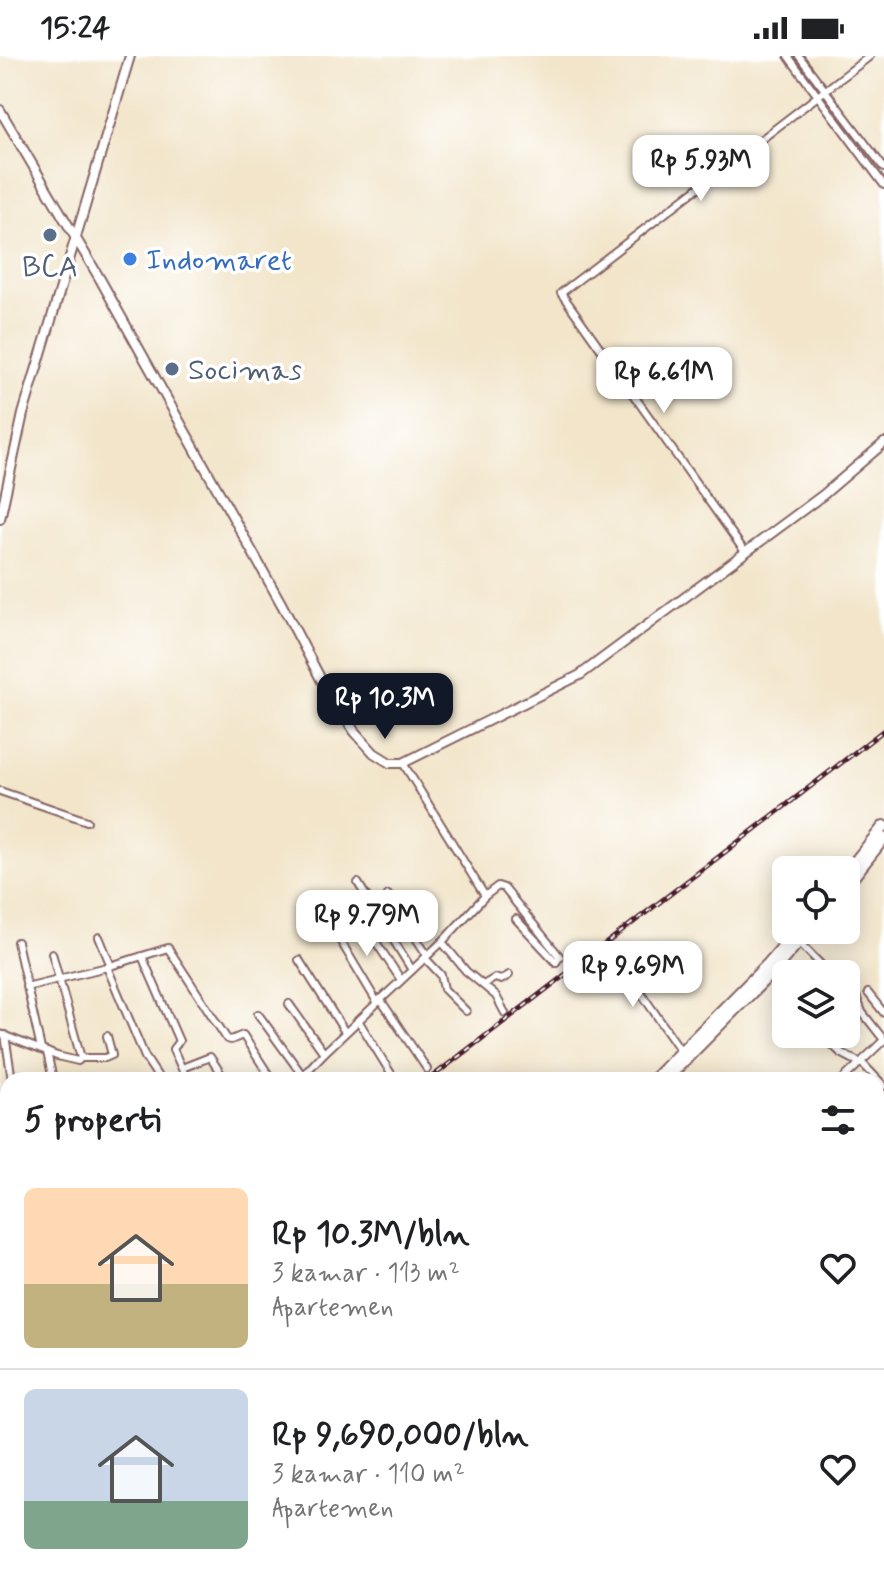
<!DOCTYPE html>
<html lang="id">
<meta charset="utf-8">
<style>
:root{--surface:#fff;--page:#f6f6f6;--text:#202124;--muted:#757577;--line:#e0e0e0;--accent:#111827}
body{margin:0;font-family:Mynerve,sans-serif;background:var(--page);color:var(--text);height:100vh;display:flex;flex-direction:column;font-size:30px;white-space:nowrap}
*{box-sizing:border-box;margin:0}
p{font-size:26px;color:var(--muted)}
.icon{flex:none;width:44px;height:44px;fill:none;stroke:currentColor;stroke-width:2;stroke-linecap:round;stroke-linejoin:round}
.map{position:relative;flex:1;overflow:hidden}
.drawer{position:absolute;left:0px;top:1016px;width:884px;height:514px;display:flex;flex-direction:column;background:var(--surface);border-radius:24px 24px 0 0;box-shadow:0 4px 20px #0003}
.drawer>*{flex:none}
.tools{position:absolute;left:772px;top:800px;display:grid;gap:16px}
.tools a{display:grid;place-items:center;width:88px;height:88px;border-radius:12px;background:var(--surface);box-shadow:0 4px 20px #0003;font-size:40px}
.price{position:absolute;translate:-50% -68px;padding:0 18px;border-radius:16px;background:#fff;color:#222;font-size:26px;line-height:52px;filter:drop-shadow(0 2px 4px #0008)}
.price::after{content:'';position:absolute;left:50%;top:48px;width:24px;height:18px;margin-left:-12px;background:inherit;clip-path:polygon(0 0,100% 0,50% 100%)}
.price.on{background:var(--accent);color:#fff}
ul{padding:0;list-style:none}
li{display:flex;align-items:center;gap:24px;height:200px;padding:0 24px}
li+li{border-top:2px solid var(--line)}
li span{display:grid;place-items:center;flex:none;width:224px;height:160px;border-radius:12px;color:#555}
li>.icon{margin-inline-start:auto}
span .icon{width:96px;height:96px;fill:#fffc;stroke-width:1}
li b{font-size:34px}
h2{display:flex;justify-content:space-between;align-items:center;height:96px;padding:0 24px;font-size:34px}
.status{display:flex;justify-content:space-between;align-items:center;height:56px;padding:0 40px;background:var(--surface);direction:ltr}
.status svg{height:22px;fill:currentColor}
.map>svg:first-child{display:block}
.lines{fill:none;stroke-linecap:round;stroke-linejoin:round}
.minor-casing{stroke:#856463;stroke-width:10}
.tertiary-casing{stroke:#856463;stroke-width:12}
.trunk-casing{stroke:#856463;stroke-width:14}
.minor{stroke:#fff;stroke-width:6}
.tertiary{stroke:#fff;stroke-width:8}
.trunk{stroke:#fff;stroke-width:10}
.rail-casing{stroke:#4a1f2b;stroke-width:5}
.rail{stroke:#fff;stroke-width:2;stroke-dasharray:6;stroke-linecap:butt}
.service-dot{fill:#5c6f8a;stroke:#fff;stroke-width:3}
.shop-dot{fill:#3f7fe0;stroke:#fff;stroke-width:3}
.labels{text-anchor:middle;stroke-width:7;stroke-linejoin:round;paint-order:stroke}
.shop-label{font-size:30px;fill:#366cbe;stroke:#fff;text-anchor:start}
.service-label{font-size:30px;fill:#4e5e75;stroke:#fff}
</style>
<div class="status"><b>15:24</b><svg viewBox="0 0 49 12"><path d="M0 12V9h3v3zM5 12V6h3v6zM10 12V3h3v9zM15 12V0h3v12zM26 1h20v11H26zM47 4h2v5h-2z"/></svg></div>
<div class="map">
<svg width="884" height="1529" viewBox="0 0 884 1529">
<rect width="100%" height="100%" fill="#fff"/>
<filter id="ink" filterUnits="userSpaceOnUse"><feTurbulence type="fractalNoise" baseFrequency=".0125" numOctaves="2"/><feDisplacementMap in="SourceGraphic" scale="16" xChannelSelector="R" yChannelSelector="G"/><feConvolveMatrix kernelMatrix="1 2 1 2 8 2 1 2 1" color-interpolation-filters="sRGB"/></filter>
<filter id="wash" filterUnits="userSpaceOnUse"><feTurbulence type="fractalNoise" baseFrequency=".006" numOctaves="4" result="noise"/><feDisplacementMap in="SourceGraphic" scale="32" xChannelSelector="R" yChannelSelector="G"/><feGaussianBlur stdDeviation="1.8" result="paint"/><feColorMatrix in="noise" values="0 0 0 0 0 0 0 0 0 0 0 0 0 0 0 0 0 1.4 0 .05"/><feComposite in="paint" operator="in"/></filter>
<g filter="url(#wash)">
<rect width="100%" height="100%" fill="#f2e5ca"/>
</g>
<g filter="url(#ink)">
<g class="lines">
<defs>
<g id="minor">
<path d="M788 0 884 129"/>
<path d="M799 0 884 112"/>
<path d="M745 496 561 237 870 0"/>
<path d="M0 735 87 765"/>
<path d="M358 827 412 914"/>
<path d="M388 839 427 899"/>
<path d="M485 840 498 830 504 832 560 901 556 906"/>
<path d="M349 845 401 924"/>
<path d="M516 863 556 906"/>
<path d="M334 874 377 946"/>
<path d="M99 881 111 910"/>
<path d="M17 886 41 993"/>
<path d="M442 886 466 915 496 940 505 957"/>
<path d="M799 886 830 918"/>
<path d="M610 892 681 995"/>
<path d="M52 897 81 1002"/>
<path d="M142 900 179 985 173 993 187 1024"/>
<path d="M425 902 441 919 444 933 466 955"/>
<path d="M299 904 345 976"/>
<path d="M107 911 145 1001 160 1024"/>
<path d="M772 913 786 933"/>
<path d="M846 927 852 929 862 956 884 984"/>
<path d="M483 929 495 922 501 924 509 919"/>
<path d="M26 931 107 911 168 892 227 983 231 984 243 979 272 1024"/>
<path d="M868 937 884 957"/>
<path d="M380 943 427 1013"/>
<path d="M289 948 324 997"/>
<path d="M258 958 303 1020"/>
<path d="M358 964 395 1024"/>
<path d="M846 972 850 970"/>
<path d="M0 978 57 1000 78 1005 81 1002H105L112 999 107 980"/>
<path d="M821 978 841 997 864 1009 884 1030"/>
<path d="M5 979 12 1024"/>
<path d="M47 996 53 1024"/>
<path d="M182 1012 210 1001 225 1024"/>
<path d="M299 1024 324 997 442 886 485 840 403 707"/>
<path d="M842 1024 884 984"/>
<path d="M876 1062 884 1045"/>
<path d="M0 1067 8 1065"/>
<path d="M0 1106 8 1103"/>
<path d="M876 1181 884 1194"/>
<path d="M876 1277 884 1284"/>
<path d="M876 1338 884 1346"/>
<path d="M0 1362 8 1356"/>
<path d="M876 1382 884 1391"/>
<path d="M876 1428 884 1419"/>
<path d="M876 1467 884 1458"/>
<path d="M876 1513 884 1505"/>
<path d="M265 1522 270 1529"/>
<path d="M349 1522 359 1529"/>
<path d="M419 1522 427 1529"/>
<path d="M658 1522 663 1529"/>
<path d="M820 1522 827 1529"/>
<path d="M237 1529 250 1522"/>
<path d="M544 1529 550 1522"/>
<path d="M670 1529 677 1522"/>
<path d="M718 1529 725 1522"/>
<path d="M772 1529 780 1522"/>
<path d="M860 1529 867 1522"/>
<path d="M882 1529 884 1527"/>
</g>
<g id="tertiary">
<path d="M0 54 100 223 282 549 327 635 355 676 374 697 390 707H403L580 619 823 439 884 387"/>
<path d="M0 463 23 358 130 0"/>
</g>
<g id="trunk">
<path d="M846 817 884 770"/>
<path d="M846 830 884 782"/>
<path d="M653 1024 768 908 797 874"/>
<path d="M665 1024 773 915 809 874"/>
<path d="M97 1529 114 1522"/>
<path d="M117 1529 133 1522"/>
</g>
</defs>
<!-- minor casing -->
<use href="#minor" class="minor-casing"/>
<!-- tertiary casing -->
<use href="#tertiary" class="tertiary-casing"/>
<!-- trunk casing -->
<use href="#trunk" class="trunk-casing"/>
<!-- minor -->
<use href="#minor" class="minor"/>
<!-- tertiary -->
<use href="#tertiary" class="tertiary"/>
<!-- trunk -->
<use href="#trunk" class="trunk"/>
<defs>
<g id="rail">
<path d="M428 1024 884 674"/>
<path d="M0 1353 8 1346"/>
</g>
</defs>
<!-- rail casing -->
<use href="#rail" class="rail-casing"/>
<!-- rail -->
<use href="#rail" class="rail"/>
</g>
</g>
<!-- markers -->
<g class="service-dot">
<circle cx="50" cy="179" r="8"/>
<circle cx="172" cy="313" r="8"/>
</g>
<circle class="shop-dot" cx="130" cy="203" r="8"/>
<g class="labels">
<!-- shop labels -->
<g class="shop-label">
<text x="146" y="213">Indomaret</text>
</g>
<!-- service labels -->
<g class="service-label">
<text x="50" y="220">BCA</text>
<text x="188" y="323" text-anchor="start">Socimas</text>
</g>
</g>
</svg>
<div class="tools">
<a><svg class="icon" aria-label="locate" viewBox="0 0 24 24"><circle cx="12" cy="12" r="6"/><path d="M12 2v4M12 18v4M2 12h4M18 12h4"/></svg></a>
<a><svg class="icon" aria-label="layers" viewBox="0 0 24 24"><path d="M12 4l9 5-9 5-9-5zM3 14l9 5 9-5"/></svg></a>
</div>
<b class="price" style="left:701px;top:147px">Rp 5.93M</b>
<b class="price" style="left:664px;top:359px">Rp 6.61M</b>
<b class="price on" style="left:385px;top:685px">Rp 10.3M</b>
<b class="price" style="left:367px;top:902px">Rp 9.79M</b>
<b class="price" style="left:633px;top:953px">Rp 9.69M</b>
<section class="drawer">
<h2>5 properti<svg class="icon" aria-label="filters" viewBox="0 0 24 24"><path d="M4 7h16M4 17h16"/><circle cx="9" cy="7" r="2"/><circle cx="15" cy="17" r="2"/></svg></h2>
<ul>
<li><span style="background:linear-gradient(#ffd9b3 60%,#c2b280 0)"><svg class="icon" aria-label="home" viewBox="0 0 24 24"><path d="M3 11l9-7 9 7M6 9v11h12V9"/></svg></span><div><b>Rp 10.3M/bln</b><p>3 kamar · 113 m²</p><p>Apartemen</p></div><svg class="icon" aria-label="heart" viewBox="0 0 24 24"><path d="M12 20l-8-8c-3-5 5-10 8-4 3-6 11-1 8 4z"/></svg></li>
<li><span style="background:linear-gradient(#c9d6e8 70%,#7fa58c 0)"><svg class="icon" aria-label="home" viewBox="0 0 24 24"><path d="M3 11l9-7 9 7M6 9v11h12V9"/></svg></span><div><b>Rp 9,690,000/bln</b><p>3 kamar · 110 m²</p><p>Apartemen</p></div><svg class="icon" aria-label="heart" viewBox="0 0 24 24"><path d="M12 20l-8-8c-3-5 5-10 8-4 3-6 11-1 8 4z"/></svg></li>
</ul>
</section>
</div>
